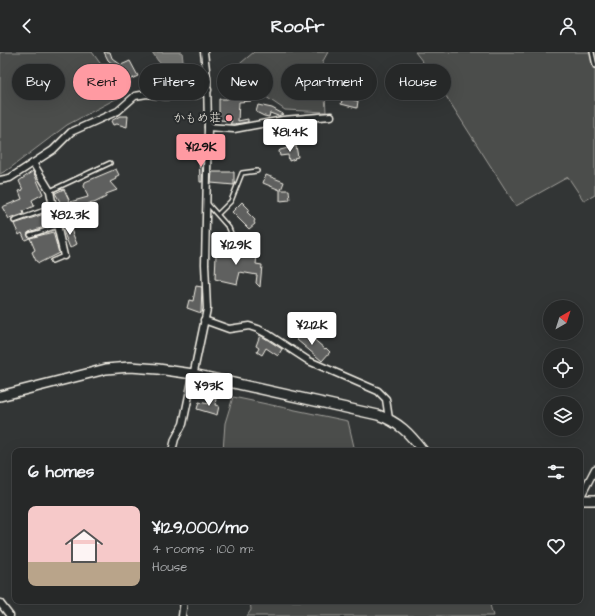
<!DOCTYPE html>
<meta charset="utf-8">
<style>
:root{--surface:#262828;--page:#2e3030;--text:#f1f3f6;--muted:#a4a6a8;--line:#424445;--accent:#ff9aa2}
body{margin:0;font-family:"Architects Daughter","Klee One",sans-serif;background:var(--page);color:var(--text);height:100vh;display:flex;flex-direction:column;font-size:15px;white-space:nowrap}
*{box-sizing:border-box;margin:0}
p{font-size:13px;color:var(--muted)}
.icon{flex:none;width:22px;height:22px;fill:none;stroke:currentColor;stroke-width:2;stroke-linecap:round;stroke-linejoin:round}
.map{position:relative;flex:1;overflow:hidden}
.panel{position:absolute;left:12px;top:396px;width:571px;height:156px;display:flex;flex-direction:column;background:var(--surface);border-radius:8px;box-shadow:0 4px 16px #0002,0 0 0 1px var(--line)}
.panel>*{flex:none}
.hud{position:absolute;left:12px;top:12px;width:571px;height:36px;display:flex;gap:8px}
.needle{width:26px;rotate:39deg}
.fabs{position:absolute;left:543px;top:248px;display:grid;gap:8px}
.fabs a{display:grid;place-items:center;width:40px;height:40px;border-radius:50%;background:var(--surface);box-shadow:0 4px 16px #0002,0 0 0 1px var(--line);font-size:20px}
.price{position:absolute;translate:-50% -34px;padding:0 9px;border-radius:4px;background:#fff;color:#222;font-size:13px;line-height:26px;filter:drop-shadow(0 1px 2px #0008)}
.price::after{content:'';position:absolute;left:50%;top:24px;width:12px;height:9px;margin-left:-6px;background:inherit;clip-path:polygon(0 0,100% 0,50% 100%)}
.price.current{background:var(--accent);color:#111}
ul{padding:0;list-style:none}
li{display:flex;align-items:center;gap:12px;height:100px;padding:0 16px}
li span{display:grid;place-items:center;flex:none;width:112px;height:80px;border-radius:8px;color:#555}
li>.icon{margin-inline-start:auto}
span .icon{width:48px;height:48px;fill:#fffc;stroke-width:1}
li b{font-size:17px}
h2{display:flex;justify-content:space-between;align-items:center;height:48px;padding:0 16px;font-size:17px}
.chip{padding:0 14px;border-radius:18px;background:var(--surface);box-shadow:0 4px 16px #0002,0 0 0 1px var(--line);font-size:14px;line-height:36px}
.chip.current{background:var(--accent);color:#111}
header{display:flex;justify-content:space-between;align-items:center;height:52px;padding:0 16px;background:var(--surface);font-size:18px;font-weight:700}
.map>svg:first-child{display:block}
.green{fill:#4b4d4c;stroke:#a09f9a}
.water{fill:#727370;stroke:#a6a5a0}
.building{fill:#5f605f;stroke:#f4f1e8}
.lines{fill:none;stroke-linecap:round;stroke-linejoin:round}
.lane-casing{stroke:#f4f1e8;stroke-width:6}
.street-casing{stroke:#f4f1e8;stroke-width:9}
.secondary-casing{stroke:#f4f1e8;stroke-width:12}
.lane{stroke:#2a2d2e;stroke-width:3}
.street{stroke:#2a2d2e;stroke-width:6}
.secondary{stroke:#2a2d2e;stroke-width:9}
.poi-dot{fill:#ff9aa2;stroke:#2a2d2e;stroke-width:1.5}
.labels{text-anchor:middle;stroke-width:4;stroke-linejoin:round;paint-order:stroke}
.poi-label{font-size:12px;fill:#f4f1e8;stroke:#2a2d2e;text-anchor:end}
</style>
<header><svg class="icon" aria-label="back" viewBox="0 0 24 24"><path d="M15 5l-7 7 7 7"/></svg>Roofr<svg class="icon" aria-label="person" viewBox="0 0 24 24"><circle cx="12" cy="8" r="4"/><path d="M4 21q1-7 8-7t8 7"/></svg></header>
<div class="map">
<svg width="595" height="564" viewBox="0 0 595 564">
<rect width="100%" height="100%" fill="#323535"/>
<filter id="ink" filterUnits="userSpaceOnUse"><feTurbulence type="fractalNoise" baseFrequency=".025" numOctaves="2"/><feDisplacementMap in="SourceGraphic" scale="8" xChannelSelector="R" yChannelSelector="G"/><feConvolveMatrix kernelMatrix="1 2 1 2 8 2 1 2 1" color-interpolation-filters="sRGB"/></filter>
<g filter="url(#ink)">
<!-- green -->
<g class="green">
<path d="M0 0H92L123 43 67 73 9 117 0 122Z"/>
<path d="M254 0H328L323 9 326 60 285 58 230 20Z"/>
<path d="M415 0H595V143L584 149 568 125 516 154 430 19Z"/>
<path d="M233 345 348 369 355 399H223L225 371Z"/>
<path d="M250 549H489L493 564H247L251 558Z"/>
</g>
<!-- water -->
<path class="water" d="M152 0H182L184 17 176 29H172L168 22V17L158 9Z"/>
<!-- building -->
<g class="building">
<path d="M104 0H110L112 6 121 13 130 9 138 24 127 29 126 26 123 28 118 17 108 8Z"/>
<path d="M239 36H246V40L250 39 251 49 239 50 238 69 248 67V70L235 72H230L232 69 219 68V47H227L230 45H237V38Z"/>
<path d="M343 45 358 49 357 56 341 52Z"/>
<path d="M258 53 272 56 283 62 278 64 270 61 269 65 264 64 256 60Z"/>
<path d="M120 64H128L127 75 117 72 113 73 111 69Z"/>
<path d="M296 94 298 105 294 106 295 107 289 109 288 103 280 104 279 99 280 98Z"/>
<path d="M202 103H203L202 130H200L199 105H202Z"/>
<path d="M116 117 119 123 115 125 116 127 110 130 117 138 106 142V145L94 151 87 152 69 165 55 141 64 137 70 150 88 145 84 134 85 130Z"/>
<path d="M33 119 43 142 32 148 34 154 23 159 24 162 9 167 2 155 22 147 19 139 23 138 19 129Z"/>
<path d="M212 120H234V133L211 131Z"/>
<path d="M266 123 284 130 281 138H289L290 148 280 149V138L263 131Z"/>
<path d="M242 150 250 158 247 160 255 168 254 170 255 172 249 177 232 160Z"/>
<path d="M47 161 50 173 29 180 27 183 30 186 25 188 22 181 19 183 14 172Z"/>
<path d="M69 173 77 192 70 196 62 176Z"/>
<path d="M53 180 59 201 39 211 36 209 32 200 35 198 30 186Z"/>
<path d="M238 192 239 200 257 204 256 212 262 213 260 235 256 231 257 223 240 220 237 232 215 227 216 203 232 196 231 193 236 195Z"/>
<path d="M196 234 202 235 201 261 187 256 189 248 193 249Z"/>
<path d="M297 278 308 287 310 284 325 297 326 296 330 300 322 309 297 288 298 287 293 282Z"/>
<path d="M260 283 282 297 278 304 266 296 262 303 257 300 259 296 256 294Z"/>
<path d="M210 346 216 347 215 353 219 354 217 363 197 357 199 350 209 352Z"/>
</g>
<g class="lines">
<defs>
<g id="lane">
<path d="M592 0 595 14"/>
<path d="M50 139 110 111"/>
<path d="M207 151 229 176 235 192"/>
<path d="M218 162 231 149 242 121 257 119"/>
<path d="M14 169 53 155"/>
<path d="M30 183C51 177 72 170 89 154"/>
<path d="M52 209 64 204"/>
</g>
<g id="street">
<path d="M208 75 234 77 283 68 331 64"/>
<path d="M33 111 50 139 53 155 64 204"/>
<path d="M0 128 10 126 53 98 71 80 118 59 135 44 147 42 165 44 196 43 208 38"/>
<path d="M204 268 229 277 249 274 258 277 269 283 309 309 378 339 386 347 389 367"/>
<path d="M172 399 175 387 183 372 207 257 205 212 208 75 207 26 204 0"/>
<path d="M580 446 595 417"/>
<path d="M0 551 10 564"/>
<path d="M182 564 184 549"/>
</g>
<g id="secondary">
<path d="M0 344 106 317 130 315 158 317 193 322 378 363C399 370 410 382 423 399"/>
<path d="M580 448H595"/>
</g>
</defs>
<!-- lane casing -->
<use href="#lane" class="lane-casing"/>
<!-- street casing -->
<use href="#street" class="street-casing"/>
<!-- secondary casing -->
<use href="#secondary" class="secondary-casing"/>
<!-- lane -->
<use href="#lane" class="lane"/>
<!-- street -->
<use href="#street" class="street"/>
<!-- secondary -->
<use href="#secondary" class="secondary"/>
</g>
</g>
<!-- markers -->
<circle class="poi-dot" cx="229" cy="66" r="4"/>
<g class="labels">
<!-- poi labels -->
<g class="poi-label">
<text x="221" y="70">かもめ荘</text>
</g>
</g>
</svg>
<div class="fabs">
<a><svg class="needle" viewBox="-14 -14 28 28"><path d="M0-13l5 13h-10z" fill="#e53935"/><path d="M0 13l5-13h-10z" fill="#a4a6a8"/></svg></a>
<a><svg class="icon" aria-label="locate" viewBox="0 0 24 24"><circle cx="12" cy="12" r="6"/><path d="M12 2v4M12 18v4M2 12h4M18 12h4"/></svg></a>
<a><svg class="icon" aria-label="layers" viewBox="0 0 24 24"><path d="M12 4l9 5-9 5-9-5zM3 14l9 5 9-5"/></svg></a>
</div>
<b class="price" style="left:290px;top:101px">¥81.4K</b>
<b class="price current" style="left:201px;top:116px">¥129K</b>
<b class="price" style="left:70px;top:184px">¥82.3K</b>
<b class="price" style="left:236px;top:214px">¥129K</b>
<b class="price" style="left:312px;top:294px">¥212K</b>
<b class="price" style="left:209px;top:355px">¥93K</b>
<div class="hud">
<a class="chip">Buy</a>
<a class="chip current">Rent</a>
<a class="chip">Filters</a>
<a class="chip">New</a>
<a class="chip">Apartment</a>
<a class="chip">House</a>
</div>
<section class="panel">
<h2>6 homes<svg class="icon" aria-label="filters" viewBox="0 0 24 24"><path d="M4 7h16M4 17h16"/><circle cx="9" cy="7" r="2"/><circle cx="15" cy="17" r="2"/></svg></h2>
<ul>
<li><span style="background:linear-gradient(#f6c9c9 70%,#b9a48a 0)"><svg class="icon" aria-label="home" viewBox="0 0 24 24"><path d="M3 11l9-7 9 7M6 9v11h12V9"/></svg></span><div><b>¥129,000/mo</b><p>4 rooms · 100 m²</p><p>House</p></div><svg class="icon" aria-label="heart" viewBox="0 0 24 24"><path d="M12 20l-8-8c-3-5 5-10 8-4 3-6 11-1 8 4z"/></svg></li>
</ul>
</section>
</div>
